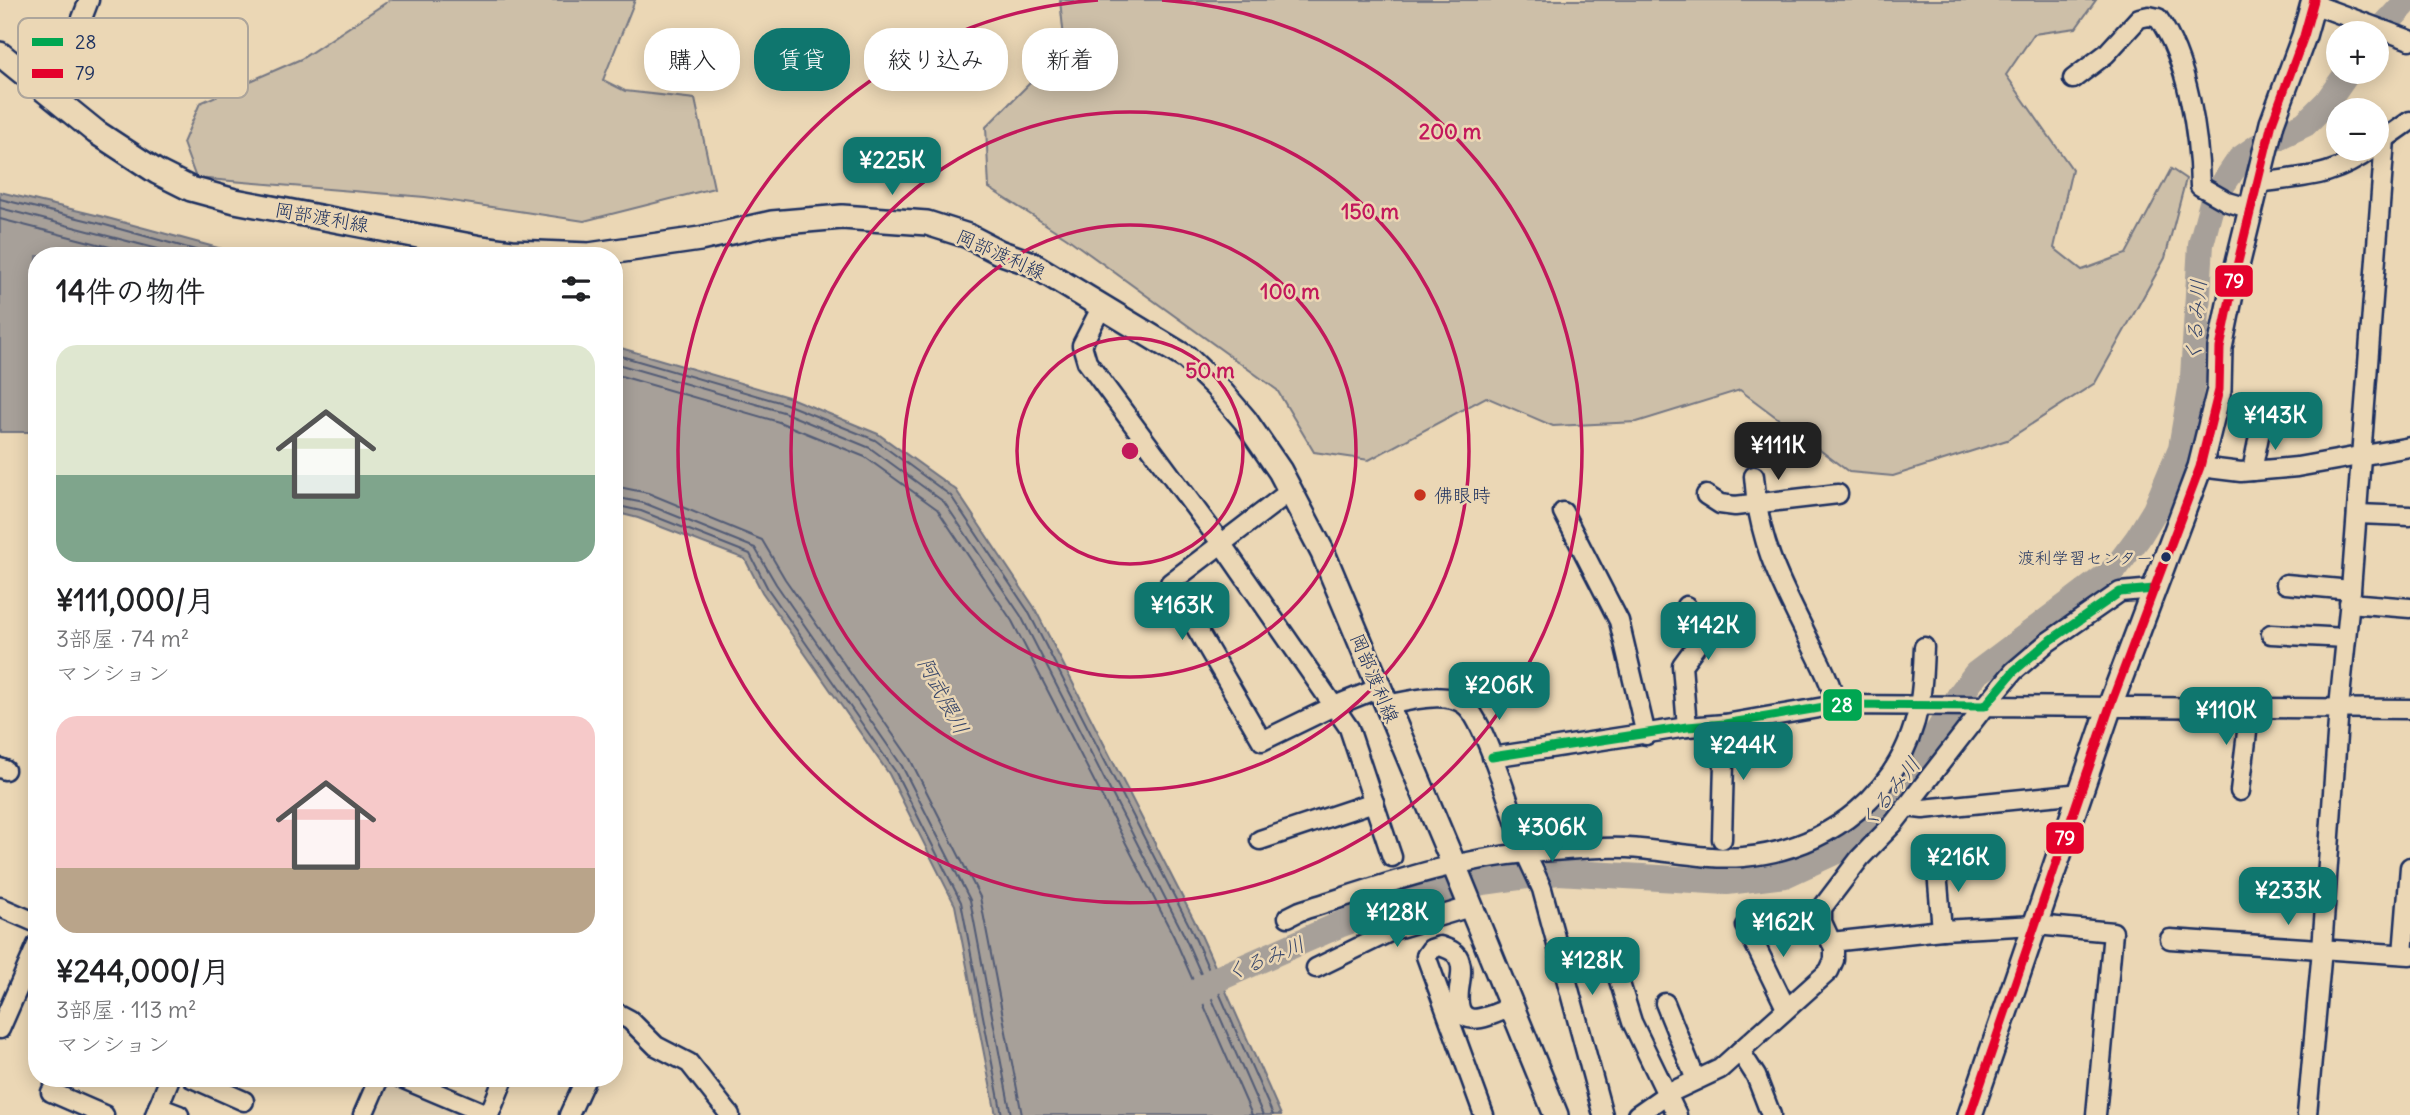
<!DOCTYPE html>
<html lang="ja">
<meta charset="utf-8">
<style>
:root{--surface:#fff;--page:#f2f2f2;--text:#202124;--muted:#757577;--accent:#0f766e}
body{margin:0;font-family:Delius,"Klee One",sans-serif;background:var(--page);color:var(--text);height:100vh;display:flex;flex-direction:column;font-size:26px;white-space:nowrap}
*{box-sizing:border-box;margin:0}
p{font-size:23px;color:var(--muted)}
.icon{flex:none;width:38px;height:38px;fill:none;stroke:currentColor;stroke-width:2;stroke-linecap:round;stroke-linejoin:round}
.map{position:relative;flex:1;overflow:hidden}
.panel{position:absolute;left:28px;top:247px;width:595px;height:840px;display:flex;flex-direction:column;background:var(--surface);border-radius:28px;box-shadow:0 4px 18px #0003}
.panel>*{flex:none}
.guide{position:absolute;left:644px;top:28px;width:665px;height:63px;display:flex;gap:14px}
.tools{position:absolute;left:2326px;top:21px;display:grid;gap:14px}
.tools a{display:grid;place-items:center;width:63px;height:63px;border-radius:50%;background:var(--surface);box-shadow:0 4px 18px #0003;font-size:35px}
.price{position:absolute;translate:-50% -60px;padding:0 16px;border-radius:14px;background:var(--accent);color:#fff;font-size:23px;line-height:46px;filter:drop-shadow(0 2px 4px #0008)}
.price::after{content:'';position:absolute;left:50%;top:42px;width:21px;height:16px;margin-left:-10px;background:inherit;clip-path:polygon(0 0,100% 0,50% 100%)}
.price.active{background:#222;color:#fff}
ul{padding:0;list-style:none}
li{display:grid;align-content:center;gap:14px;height:371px;padding:0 28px}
li span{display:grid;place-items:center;height:217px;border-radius:21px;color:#555}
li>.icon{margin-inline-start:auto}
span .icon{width:126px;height:126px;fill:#fffc;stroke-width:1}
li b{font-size:30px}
h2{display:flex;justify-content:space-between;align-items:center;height:84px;padding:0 28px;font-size:30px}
.tag{padding:0 24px;border-radius:28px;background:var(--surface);box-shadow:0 4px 18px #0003;font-size:24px;line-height:63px}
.tag.active{background:var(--accent);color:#fff}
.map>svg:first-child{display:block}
.built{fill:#dccbaf}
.green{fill:#cdbfa8;stroke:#747783;stroke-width:2}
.water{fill:#a7a099;stroke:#6f7381;stroke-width:2}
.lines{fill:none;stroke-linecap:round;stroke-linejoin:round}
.shore{stroke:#535c76;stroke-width:2}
.river{stroke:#a7a099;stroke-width:26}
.minor-casing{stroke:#1b2f5e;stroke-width:23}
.major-casing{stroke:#1b2f5e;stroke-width:28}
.minor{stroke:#ebd7b5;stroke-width:18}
.major{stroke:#ebd7b5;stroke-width:23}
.bus-1-casing{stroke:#ebd7b5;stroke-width:14}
.bus-2-casing{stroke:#ebd7b5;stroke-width:14}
.bus-1{stroke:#00a651;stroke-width:9}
.bus-2{stroke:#e4002b;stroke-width:9}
.ring{fill:none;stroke:#c2185b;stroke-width:3.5}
.poi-dot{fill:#c8321e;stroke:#ebd7b5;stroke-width:2.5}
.bus-dot{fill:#1b2f5e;stroke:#ebd7b5;stroke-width:2.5}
.labels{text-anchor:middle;stroke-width:5;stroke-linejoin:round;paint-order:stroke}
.bus-label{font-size:17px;fill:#1b2f5e;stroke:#ebd7b5;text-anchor:end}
.street-label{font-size:19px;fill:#1b2f5e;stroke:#ebd7b5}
.poi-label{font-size:19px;fill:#1b2f5e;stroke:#ebd7b5;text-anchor:start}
.water-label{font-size:21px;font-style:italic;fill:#37466a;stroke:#ebd7b5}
.key{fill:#ebd7b5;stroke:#ada59b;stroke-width:2}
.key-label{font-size:19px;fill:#1b2f5e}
.centre{fill:#c2185b;stroke:#ebd7b5;stroke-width:3.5}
.ring-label{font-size:21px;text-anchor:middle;font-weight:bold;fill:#c2185b;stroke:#ebd7b5;stroke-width:5;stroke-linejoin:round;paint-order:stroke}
.line-badge{stroke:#ebd7b5;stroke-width:2.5}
.badge-label{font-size:19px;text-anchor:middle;font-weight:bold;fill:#fff}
</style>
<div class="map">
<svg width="2410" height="1115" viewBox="0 0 2410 1115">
<rect width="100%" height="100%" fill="#ebd7b5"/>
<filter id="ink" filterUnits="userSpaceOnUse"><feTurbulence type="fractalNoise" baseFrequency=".0143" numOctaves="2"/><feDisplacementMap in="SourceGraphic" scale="14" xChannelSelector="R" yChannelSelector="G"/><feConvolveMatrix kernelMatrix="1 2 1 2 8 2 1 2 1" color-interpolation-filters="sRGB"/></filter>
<g filter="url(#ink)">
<!-- built -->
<path class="built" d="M385 1078 473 1115H368Z"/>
<!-- green -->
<g class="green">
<path d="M390 0H635L603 80 625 91 695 99 714 188 584 221 425 197 196 178 183 143 200 103 301 59Z"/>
<path d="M1060 0H2096L2076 28 2034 34 2006 75 2072 169 2054 248 2082 270 2126 254 2171 169 2186 179 2165 258 2095 383 2007 440 1893 476 1849 472 1740 390 1637 422 1553 426 1486 397 1369 460 1314 452 1277 390 1067 238 989 188 986 127 1065 48Z"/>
</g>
<!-- water -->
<g class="water">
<path d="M0 192 100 216 244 255 37 256V432H0Z"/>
<path d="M614 346 788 397 878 434 956 490 1034 607 1197 926 1281 1115H996L955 905 889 774 762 592 745 559 638 518 614 512Z"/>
</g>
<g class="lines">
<!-- shore -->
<g class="shore">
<path d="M0 199 98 223 217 256"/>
<path d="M0 208 185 256"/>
<path d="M0 219 145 256"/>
<path d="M614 354 786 404 875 440 951 496 1028 611 1191 929 1273 1115"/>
<path d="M614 363 783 412 870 448 944 502 1021 616 1183 933 1263 1115"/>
<path d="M614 374 779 422 865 457 937 509 1012 621 1174 937 1252 1115"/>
<path d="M614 486 648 493 762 540 785 579 910 759 980 897 1022 1115"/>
<path d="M614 497 644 503 755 548 776 584 902 766 970 900 1011 1115"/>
<path d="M614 505 641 511 750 554 768 589 895 771 961 902 1002 1115"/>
</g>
<!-- river -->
<g class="river">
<path d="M2376 35 2408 0"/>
<path d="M1192 996 1215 980 1339 925 1422 895 1483 882 1558 872 1727 882 1785 875 1841 849 1877 817 1929 746 1960 695 1976 674 2114 570 2138 538 2155 510 2181 448 2193 377 2201 244 2213 199 2240 159 2257 147 2305 124 2327 102 2348 72"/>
</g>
<defs>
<g id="minor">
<path d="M2313 4 2410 40"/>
<path d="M2073 79 2106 54 2139 18 2149 16 2158 18C2188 59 2199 136 2200 186L2228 202 2252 209"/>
<path d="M46 91 62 71 89 0"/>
<path d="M2376 145 2410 121"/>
<path d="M2258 183C2305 176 2332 178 2372 149"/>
<path d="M1102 306 1082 345 1087 362 1221 543 1349 728 1392 857"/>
<path d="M2200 467 2241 472 2297 467 2410 447"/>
<path d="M2252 471 2261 426"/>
<path d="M1754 476C1758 538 1777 576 1804 630 1816 655 1830 678 1836 705"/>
<path d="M1289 492 1170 583 1262 741 1334 706 1379 688"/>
<path d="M1706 495 1720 504 1735 506 1838 494"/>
<path d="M1563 512 1619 621 1646 735"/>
<path d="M2357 514 2410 516"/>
<path d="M2286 584 2351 590"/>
<path d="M2349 603 2410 608"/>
<path d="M1686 606 1696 646 1682 665 1687 727"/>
<path d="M2271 634 2346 638"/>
<path d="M1386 705C1408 701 1446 690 1465 705 1486 721 1515 824 1526 854 1531 866 1537 877 1542 889L1603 1115"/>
<path d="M1492 757 1687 727 1725 724 1836 705 1985 706 2014 671 2048 642 2120 592 2154 589"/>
<path d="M0 768 5 770"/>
<path d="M2240 791 2250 707"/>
<path d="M1907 807 1923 809 2081 793"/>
<path d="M1722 839 1725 724"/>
<path d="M1260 840 1374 802"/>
<path d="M1936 860 1942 930"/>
<path d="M0 907 37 923"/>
<path d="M1288 917 1300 911C1374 888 1448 860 1526 853 1559 851 1594 846 1627 848 1666 850 1704 860 1743 857 1830 849 1902 792 1919 705 1923 687 1923 666 1924 647"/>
<path d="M1746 926 1786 1008"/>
<path d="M2170 939 2410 955"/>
<path d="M1831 942 1942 930 2036 925 2113 932 2096 1115"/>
<path d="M2403 954 2410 867"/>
<path d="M1316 968 1396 929 1470 907"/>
<path d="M1618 977 1632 1022 1677 1115"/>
<path d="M1665 1003 1696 1080"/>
<path d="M614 1014 615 1012 630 1020 656 1046 689 1063 730 1115"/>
<path d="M0 1029 37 945"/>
<path d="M1740 1051 1756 1076 1771 1115"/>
<path d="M192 1078 244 1101"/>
<path d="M401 1078 489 1115"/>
<path d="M51 1092 104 1115"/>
<path d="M158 1107 179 1115"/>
<path d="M155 1115 170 1078"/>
<path d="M363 1115 379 1078"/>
<path d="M489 1115 504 1078"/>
<path d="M569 1115 586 1078"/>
<path d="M1484 1115 1426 956 1431 949 1440 946C1449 949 1458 952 1460 962 1463 970 1460 981 1459 990 1455 1033 1485 1018 1511 1007"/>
<path d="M1637 1115 1667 1094 1720 1069 1829 971 1834 960V948L1822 922V908L1860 858 1894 823 1985 706 2410 709"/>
<path d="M2307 1115 2322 949 2339 707 2351 590 2385 139"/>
</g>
<g id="major">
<path d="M0 54 96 132 157 172 191 189 235 201 481 248 512 252 589 255 700 239 772 223 842 217 927 223 968 236 999 252 1030 263 1187 358 1216 386 1245 420 1280 471 1323 553 1454 865 1556 1115"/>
<path d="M1970 1115 2110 706 2200 467 2219 390 2220 348 2236 270 2272 123 2304 36 2314 0"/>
</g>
</defs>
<!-- minor casing -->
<use href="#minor" class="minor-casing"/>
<!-- major casing -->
<use href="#major" class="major-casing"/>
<!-- minor -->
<use href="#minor" class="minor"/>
<!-- major -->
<use href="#major" class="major"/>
<defs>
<path id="bus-1" d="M1492 757 1687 727 1725 724 1836 705 1985 706 2014 671 2048 642 2120 592 2154 589"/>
<path id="bus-2" d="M1970 1115 2110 706 2200 467 2219 390 2220 348 2236 270 2272 123 2304 36 2314 0"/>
</defs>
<!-- bus-1 casing -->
<use href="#bus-1" class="bus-1-casing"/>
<!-- bus-2 casing -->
<use href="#bus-2" class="bus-2-casing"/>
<!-- bus-1 -->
<use href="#bus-1" class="bus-1"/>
<!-- bus-2 -->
<use href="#bus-2" class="bus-2"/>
</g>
</g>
<!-- distance rings -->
<g class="ring">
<circle cx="1130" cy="451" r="113"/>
<circle cx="1130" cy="451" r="226"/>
<circle cx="1130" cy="451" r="339"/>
<path d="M1162 0A452 452 0 1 1 1098 0"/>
</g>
<!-- markers -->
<circle class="poi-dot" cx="1420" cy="495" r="7"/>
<circle class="bus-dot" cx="2166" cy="557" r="6"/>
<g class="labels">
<!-- bus labels -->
<g class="bus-label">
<text x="2153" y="564">渡利学習センター</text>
</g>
<!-- street labels -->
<g class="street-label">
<text transform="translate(322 217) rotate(10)" y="7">岡部渡利線</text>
<text transform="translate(1001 254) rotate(24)" y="7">岡部渡利線</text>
<text transform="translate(1375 678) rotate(67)" y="7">岡部渡利線</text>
</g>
<!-- poi labels -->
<g class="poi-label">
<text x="1434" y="502">佛眼時</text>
</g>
<!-- water labels -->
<g class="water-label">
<text transform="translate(2196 321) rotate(-86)" y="7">くるみ川</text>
<text transform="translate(943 696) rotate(62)" y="7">阿武隈川</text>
<text transform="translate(1890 793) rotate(-52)" y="7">くるみ川</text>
<text transform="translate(1265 959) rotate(-22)" y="7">くるみ川</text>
</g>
</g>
<!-- legend -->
<rect x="18" y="18" width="230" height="80" rx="10" class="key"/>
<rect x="32" y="38" width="31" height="8" fill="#00a651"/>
<rect x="32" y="69" width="31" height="9" fill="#e4002b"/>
<g class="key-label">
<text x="75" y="49">28</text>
<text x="75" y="80">79</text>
</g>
<circle cx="1130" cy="451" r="10" class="centre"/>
<g class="ring-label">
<text x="1450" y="139">200 m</text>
<text x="1370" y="219">150 m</text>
<text x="1290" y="299">100 m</text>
<text x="1210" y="378">50 m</text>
</g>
<g class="line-badge">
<rect x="2214" y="264" width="40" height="34" rx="7" fill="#e4002b"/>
<rect x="1822" y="688" width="41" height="34" rx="7" fill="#00a651"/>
<rect x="2045" y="821" width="40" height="34" rx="7" fill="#e4002b"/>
</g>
<g class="badge-label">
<text x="2234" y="288">79</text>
<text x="1842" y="712">28</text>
<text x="2065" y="845">79</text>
</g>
</svg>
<div class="tools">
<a>+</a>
<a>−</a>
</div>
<b class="price" style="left:892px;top:197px">¥225K</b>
<b class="price" style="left:2275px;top:452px">¥143K</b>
<b class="price active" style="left:1778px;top:482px">¥111K</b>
<b class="price" style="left:1182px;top:642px">¥163K</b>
<b class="price" style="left:1708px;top:662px">¥142K</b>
<b class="price" style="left:1499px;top:722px">¥206K</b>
<b class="price" style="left:2226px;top:747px">¥110K</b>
<b class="price" style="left:1743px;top:782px">¥244K</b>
<b class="price" style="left:1552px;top:864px">¥306K</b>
<b class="price" style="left:1958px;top:894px">¥216K</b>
<b class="price" style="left:2288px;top:927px">¥233K</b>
<b class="price" style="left:1397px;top:949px">¥128K</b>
<b class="price" style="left:1783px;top:959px">¥162K</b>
<b class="price" style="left:1592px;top:997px">¥128K</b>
<div class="guide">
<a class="tag">購入</a>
<a class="tag active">賃貸</a>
<a class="tag">絞り込み</a>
<a class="tag">新着</a>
</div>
<section class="panel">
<h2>14件の物件<svg class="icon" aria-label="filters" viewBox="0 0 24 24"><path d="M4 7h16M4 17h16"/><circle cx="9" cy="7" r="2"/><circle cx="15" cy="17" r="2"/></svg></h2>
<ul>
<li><span style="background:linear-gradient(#dfe7d0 60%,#7fa58c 0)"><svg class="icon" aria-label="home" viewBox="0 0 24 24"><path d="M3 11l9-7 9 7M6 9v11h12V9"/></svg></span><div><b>¥111,000/月</b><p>3部屋 · 74 m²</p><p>マンション</p></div></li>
<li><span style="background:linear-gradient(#f6c9c9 70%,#b9a48a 0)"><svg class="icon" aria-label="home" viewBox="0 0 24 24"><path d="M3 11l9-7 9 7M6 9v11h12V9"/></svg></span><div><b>¥244,000/月</b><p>3部屋 · 113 m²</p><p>マンション</p></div></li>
</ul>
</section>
</div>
